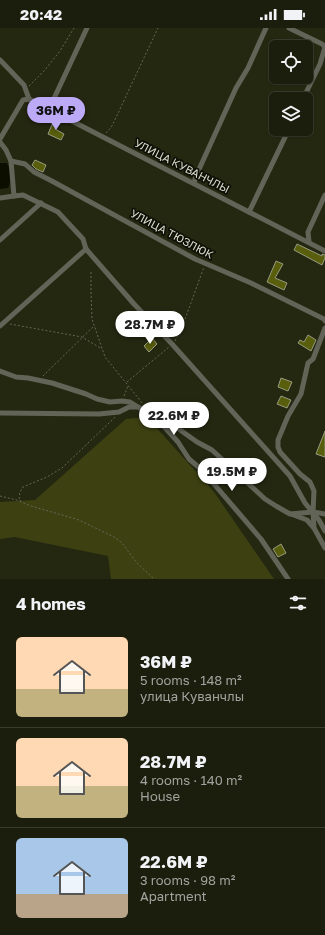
<!DOCTYPE html>
<meta charset="utf-8">
<style>
:root{--surface:#1c1e0d;--page:#252716;--text:#f1f3f6;--muted:#a0a29d;--line:#3a3c2e;--accent:#bcaaf6}
body{margin:0;font-family:"Golos Text",sans-serif;background:var(--page);color:var(--text);height:100vh;display:flex;flex-direction:column;font-size:15px;white-space:nowrap}
*{box-sizing:border-box;margin:0}
p{font-size:13px;color:var(--muted)}
.icon{flex:none;width:22px;height:22px;fill:none;stroke:currentColor;stroke-width:2;stroke-linecap:round;stroke-linejoin:round}
.map{position:relative;height:551px;overflow:hidden}
.details{display:flex;flex-direction:column;background:var(--surface);flex:1}
.details>*{flex:none}
.tools{position:absolute;left:269px;top:12px;display:grid;gap:8px}
.tools a{display:grid;place-items:center;width:44px;height:44px;border-radius:6px;background:var(--surface);box-shadow:0 1px 3px #0004,0 0 0 1px var(--line);font-size:20px}
.price{position:absolute;translate:-50% -34px;padding:0 9px;border-radius:14px;background:#fff;color:#222;font-size:13px;line-height:26px;filter:drop-shadow(0 1px 2px #0008)}
.price::after{content:'';position:absolute;left:50%;top:24px;width:12px;height:9px;margin-left:-6px;background:inherit;clip-path:polygon(0 0,100% 0,50% 100%)}
.price.active{background:var(--accent);color:#111}
ul{padding:0;list-style:none}
li{display:flex;align-items:center;gap:12px;height:100px;padding:0 16px}
li+li{border-top:1px solid var(--line)}
li span{display:grid;place-items:center;flex:none;width:112px;height:80px;border-radius:6px;color:#555}
li>.icon{margin-inline-start:auto}
span .icon{width:48px;height:48px;fill:#fffc;stroke-width:1}
li b{font-size:17px}
h2{display:flex;justify-content:space-between;align-items:center;height:48px;padding:0 16px;font-size:17px}
.status{display:flex;justify-content:space-between;align-items:center;height:28px;padding:0 20px;background:var(--surface);direction:ltr}
.status svg{height:11px;fill:currentColor}
.map>svg:first-child{display:block}
.green{fill:#3d4112}
.water{fill:#0c0e00}
.building{fill:#585e0c;stroke:#979b80}
.lines{fill:none;stroke-linecap:round;stroke-linejoin:round}
.path{stroke:#646652;stroke-width:1;stroke-dasharray:2 2;stroke-linecap:butt}
.minor{stroke:#626458;stroke-width:5}
.labels{text-anchor:middle;stroke-width:3.5;stroke-linejoin:round;paint-order:stroke}
.street-label{font-size:11px;fill:#dbddcf;stroke:#0e1006}
</style>
<div class="status"><b>20:42</b><svg viewBox="0 0 49 12"><path d="M0 12V9h3v3zM5 12V6h3v6zM10 12V3h3v9zM15 12V0h3v12zM26 1h20v11H26zM47 4h2v5h-2z"/></svg></div>
<div class="map">
<svg width="325" height="551" viewBox="0 0 325 551">
<rect width="100%" height="100%" fill="#252811"/>
<!-- green -->
<path class="green" d="M147 389 214 464 274 551H111L108 528 15 509 0 511V474L35 472 126 391Z"/>
<!-- water -->
<path class="water" d="M0 135H7C11 142 12 153 8 160L0 161Z"/>
<!-- building -->
<g class="building">
<path d="M54 92 58 94 55 101 64 106 61 112 48 106Z"/>
<path d="M35 132 46 137 43 144 36 141 32 137Z"/>
<path d="M297 216 322 228V226L325 227V230L322 237 294 222Z"/>
<path d="M276 233 283 236 275 250 287 255 284 262 267 254Z"/>
<path d="M308 307 316 312 311 323 298 315 300 312 304 314Z"/>
<path d="M152 310 157 316 149 324 144 318Z"/>
<path d="M281 350 292 354 288 363 278 359Z"/>
<path d="M281 368 291 372 287 380 277 376Z"/>
<path d="M325 403V429L316 426Z"/>
<path d="M281 516 286 525 278 529 273 521Z"/>
</g>
<g class="lines">
<!-- path -->
<g class="path">
<path d="M29 58 44 43 60 23 74 0"/>
<path d="M106 105 112 98 158 0"/>
<path d="M91 244V263L92 291 105 329 143 376"/>
<path d="M10 296 82 309 102 321"/>
<path d="M175 313 184 294 204 239"/>
<path d="M43 348 94 298"/>
<path d="M127 354 169 319"/>
<path d="M124 368 128 358"/>
<path d="M115 389 110 394 62 440 47 449 23 459 20 464 19 469 21 474 31 478 79 492 114 509 122 515 137 535 154 551"/>
<path d="M0 468 21 473"/>
</g>
<!-- minor -->
<g class="minor">
<path d="M289 0 322 16 325 19"/>
<path d="M0 32 24 57 29 71"/>
<path d="M29 71 325 223"/>
<path d="M303 71 320 36 325 19"/>
<path d="M49 81 87 0"/>
<path d="M0 111 23 72 29 71"/>
<path d="M0 114 6 122 11 133 14 168 0 170"/>
<path d="M11 133 25 136 34 144 50 152 195 231 251 255 324 291 325 293"/>
<path d="M194 155 196 148 236 60 248 40 266 0"/>
<path d="M14 168 23 167 58 184 83 211 86 221 134 276 172 316 290 448 305 475 319 492 325 503"/>
<path d="M249 184 289 101"/>
<path d="M0 212 41 175"/>
<path d="M309 214 308 204 325 167"/>
<path d="M0 298 86 221"/>
<path d="M0 343 16 349 28 350 52 355 86 366 97 371 110 374 122 373 130 374 138 379"/>
<path d="M0 385 99 386 119 384 129 379H138L149 385 157 391 176 399 197 414 212 422 265 471 276 478 290 486 313 484 325 486"/>
<path d="M159 393 178 414 189 431 202 442 261 511 288 551"/>
<path d="M291 486 307 492 314 500 325 520"/>
<path d="M314 500 313 484 314 463 310 454 300 446 280 424 278 419V412L288 388 301 366 308 335 313 331 325 300"/>
</g>
</g>
<g class="labels">
<!-- street labels -->
<g class="street-label">
<text transform="translate(182 138) rotate(27)" y="4">УЛИЦА КУВАНЧЛЫ</text>
<text transform="translate(172 206) rotate(28)" y="4">УЛИЦА ТЮЗЛЮК</text>
</g>
</g>
</svg>
<div class="tools">
<a><svg class="icon" aria-label="locate" viewBox="0 0 24 24"><circle cx="12" cy="12" r="6"/><path d="M12 2v4M12 18v4M2 12h4M18 12h4"/></svg></a>
<a><svg class="icon" aria-label="layers" viewBox="0 0 24 24"><path d="M12 4l9 5-9 5-9-5zM3 14l9 5 9-5"/></svg></a>
</div>
<b class="price active" style="left:56px;top:103px">36M ₽</b>
<b class="price" style="left:150px;top:317px">28.7M ₽</b>
<b class="price" style="left:174px;top:408px">22.6M ₽</b>
<b class="price" style="left:232px;top:464px">19.5M ₽</b>
</div>
<section class="details">
<h2>4 homes<svg class="icon" aria-label="filters" viewBox="0 0 24 24"><path d="M4 7h16M4 17h16"/><circle cx="9" cy="7" r="2"/><circle cx="15" cy="17" r="2"/></svg></h2>
<ul>
<li><span style="background:linear-gradient(#ffd9b3 65%,#c2b280 0)"><svg class="icon" aria-label="home" viewBox="0 0 24 24"><path d="M3 11l9-7 9 7M6 9v11h12V9"/></svg></span><div><b>36M ₽</b><p>5 rooms · 148 m²</p><p>улица Куванчлы</p></div></li>
<li><span style="background:linear-gradient(#ffd9b3 60%,#c2b280 0)"><svg class="icon" aria-label="home" viewBox="0 0 24 24"><path d="M3 11l9-7 9 7M6 9v11h12V9"/></svg></span><div><b>28.7M ₽</b><p>4 rooms · 140 m²</p><p>House</p></div></li>
<li><span style="background:linear-gradient(#a9c7e8 70%,#b9a48a 0)"><svg class="icon" aria-label="home" viewBox="0 0 24 24"><path d="M3 11l9-7 9 7M6 9v11h12V9"/></svg></span><div><b>22.6M ₽</b><p>3 rooms · 98 m²</p><p>Apartment</p></div></li>
</ul>
</section>
